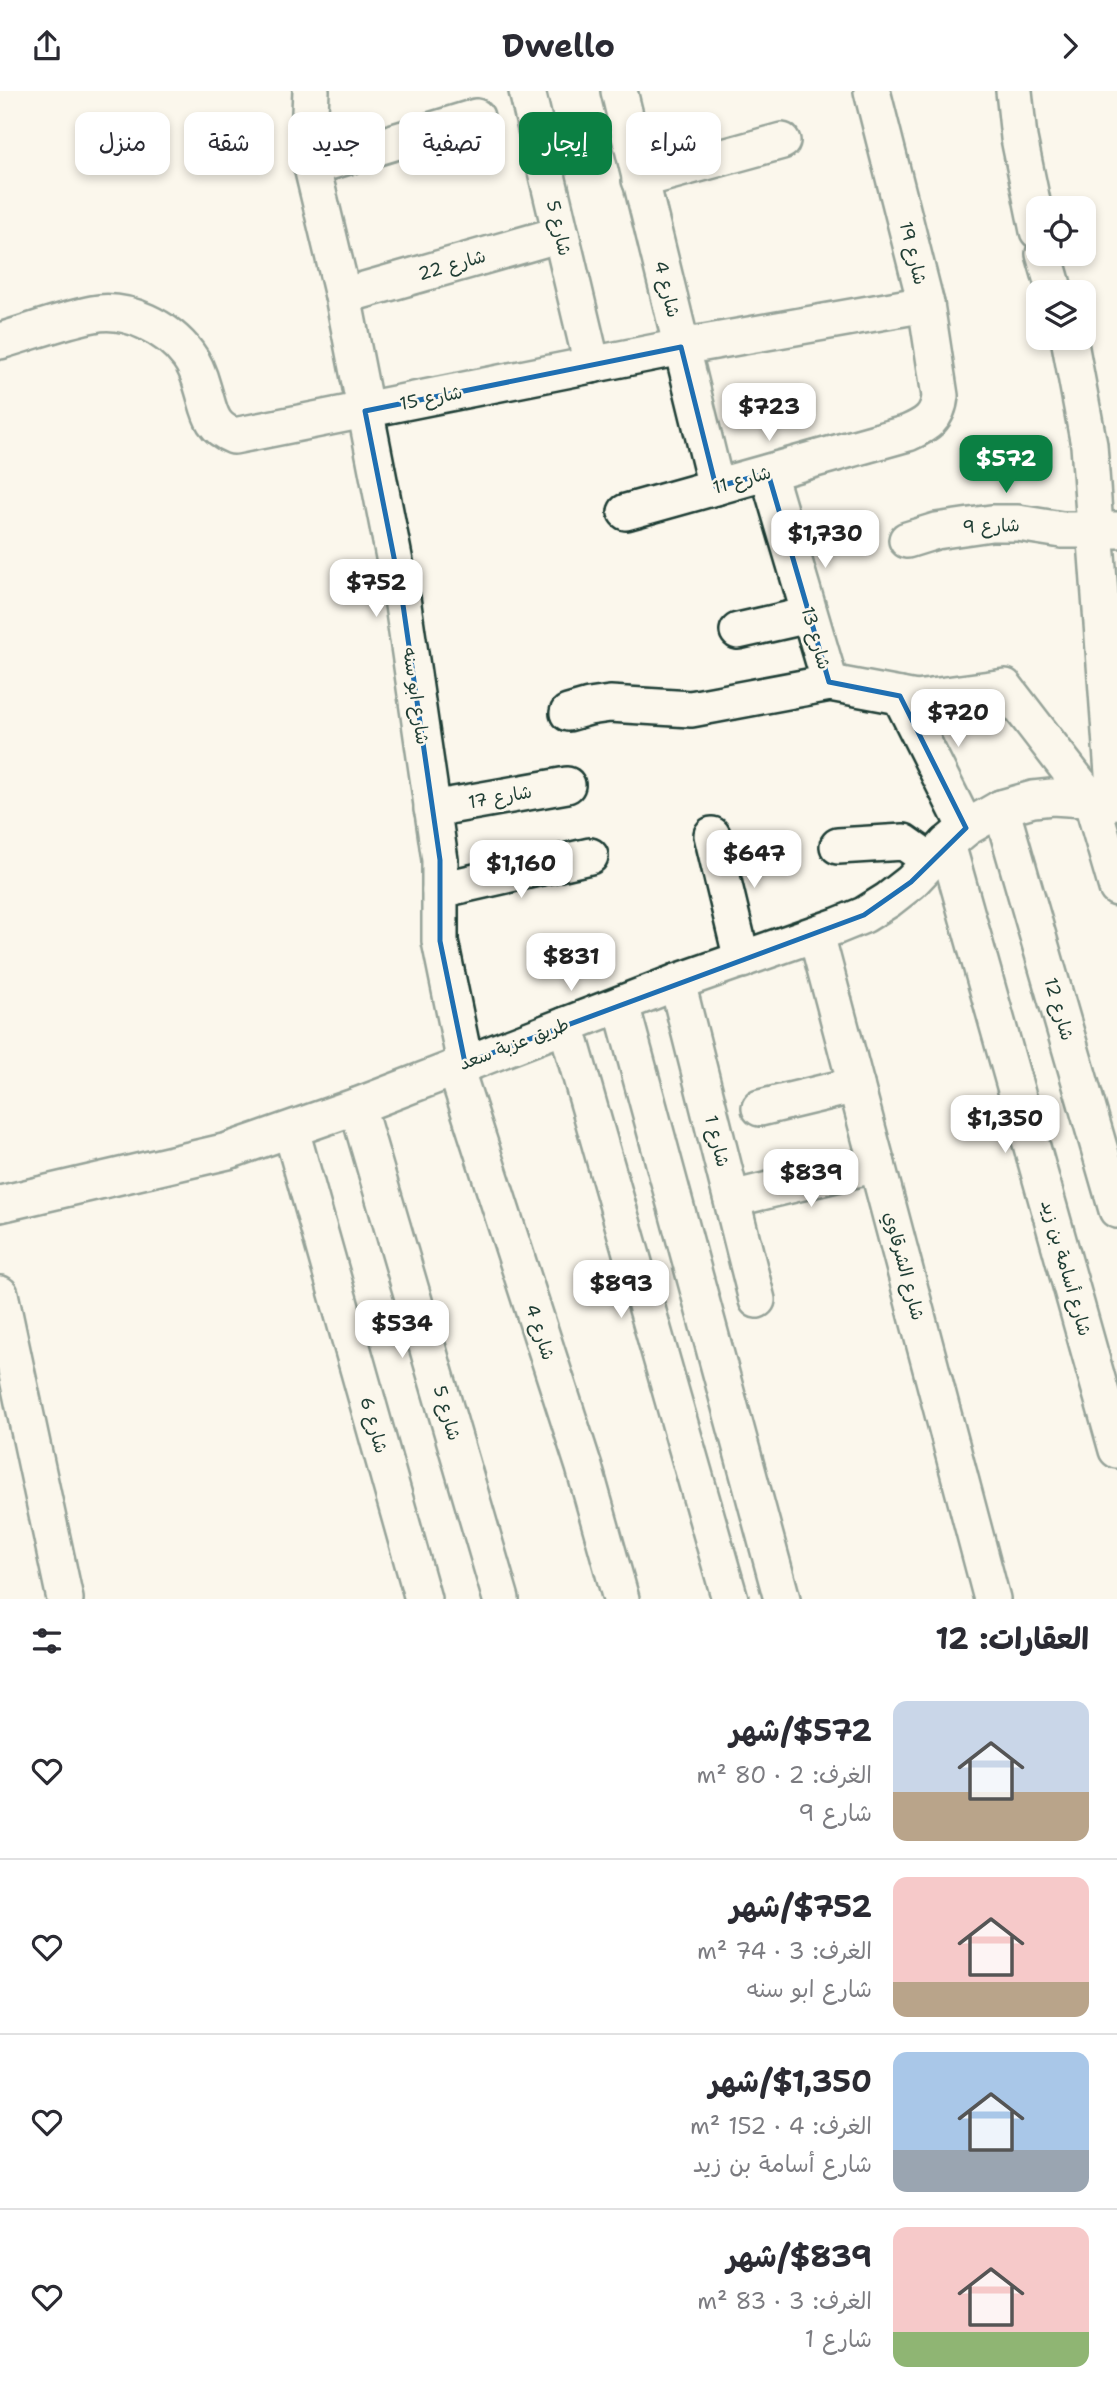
<!DOCTYPE html>
<html lang="ar">
<meta charset="utf-8">
<style>
:root{--surface:#fff;--page:#f7f7f7;--text:#2b2b33;--muted:#7c7c81;--line:#e1e1e2;--accent:#0b8043}
body{margin:0;font-family:"Shantell Sans","Playpen Sans Arabic",sans-serif;background:var(--page);color:var(--text);direction:rtl;height:100vh;display:flex;flex-direction:column;font-size:26px;white-space:nowrap}
*{box-sizing:border-box;margin:0}
p{font-size:23px;color:var(--muted)}
.icon{flex:none;width:38px;height:38px;fill:none;stroke:currentColor;stroke-width:2;stroke-linecap:round;stroke-linejoin:round}
.map{position:relative;height:1508px;overflow:hidden;direction:ltr}
.drawer{display:flex;flex-direction:column;background:var(--surface);flex:1}
.drawer>*{flex:none}
.banner{position:absolute;left:21px;top:21px;width:700px;height:63px;direction:rtl;display:flex;gap:14px}
.tools{position:absolute;left:1026px;top:105px;display:grid;gap:14px}
.tools a{display:grid;place-items:center;width:70px;height:70px;border-radius:14px;background:var(--surface);box-shadow:0 4px 10px #0003;font-size:35px}
.price{position:absolute;translate:-50% -60px;padding:0 16px;border-radius:14px;background:#fff;color:#222;font-size:23px;line-height:46px;filter:drop-shadow(0 2px 4px #0008)}
.price::after{content:'';position:absolute;left:50%;top:42px;width:21px;height:16px;margin-left:-10px;background:inherit;clip-path:polygon(0 0,100% 0,50% 100%)}
.price.active{background:var(--accent);color:#fff}
ul{padding:0;list-style:none}
li{display:flex;align-items:center;gap:21px;height:175px;padding:0 28px}
li+li{border-top:2px solid var(--line)}
li span{display:grid;place-items:center;flex:none;width:196px;height:140px;border-radius:14px;color:#555}
li>.icon{margin-inline-start:auto}
span .icon{width:84px;height:84px;fill:#fffc;stroke-width:1}
li b{font-size:30px}
h2{display:flex;justify-content:space-between;align-items:center;height:84px;padding:0 28px;font-size:30px}
.pill{padding:0 24px;border-radius:14px;background:var(--surface);box-shadow:0 4px 10px #0003;font-size:24px;line-height:63px}
.pill.active{background:var(--accent);color:#fff}
header{display:flex;justify-content:space-between;align-items:center;height:91px;padding:0 28px;background:var(--surface);font-size:32px;font-weight:700}
.map>svg:first-child{display:block}
.lines{fill:none;stroke-linecap:round;stroke-linejoin:round}
.minor-casing{stroke:#1f3d34;stroke-width:40}
.minor{stroke:#fbf7ec;stroke-width:35}
.marked{fill:none;stroke:#1f6fb2;stroke-width:5;stroke-linejoin:round}
.labels{text-anchor:middle;stroke-width:5;stroke-linejoin:round;paint-order:stroke}
.street-label{font-size:18px;fill:#1f3d34;stroke:#fbf7ec}
</style>
<header><svg class="icon" aria-label="forward" viewBox="0 0 24 24"><path d="M9 5l7 7-7 7"/></svg>Dwello<svg class="icon" aria-label="share" viewBox="0 0 24 24"><path d="M12 15V3M7 8l5-5 5 5M5 13v7h14v-7"/></svg></header>
<div class="map">
<svg width="1117" height="1508" viewBox="0 0 1117 1508">
<rect width="100%" height="100%" fill="#fbf7ec"/>
<filter id="ink" filterUnits="userSpaceOnUse"><feTurbulence type="fractalNoise" baseFrequency=".0143" numOctaves="2"/><feDisplacementMap in="SourceGraphic" scale="14" xChannelSelector="R" yChannelSelector="G"/><feConvolveMatrix kernelMatrix="1 2 1 2 8 2 1 2 1" color-interpolation-filters="sRGB"/></filter>
<g filter="url(#ink)">
<g class="lines">
<defs>
<g id="minor">
<path d="M311 0 309 42 312 76 343 205 402 507 440 769V850L465 972"/>
<path d="M527 0 592 274"/>
<path d="M619 0 716 396"/>
<path d="M1014 0 1019 47 1038 140"/>
<path d="M312 76 476 26"/>
<path d="M640 89 782 50"/>
<path d="M1044 163 1055 201"/>
<path d="M343 205 561 143"/>
<path d="M1069 247 1089 354 1115 710"/>
<path d="M0 250C31 241 62 229 93 223 127 216 168 237 188 264 195 273 200 287 203 298 210 321 210 336 234 345L681 256 926 213"/>
<path d="M768 382 830 592"/>
<path d="M626 421 908 342C926 334 938 327 940 305L926 213 872 0"/>
<path d="M907 449 936 440 991 432H1018L1062 439H1117"/>
<path d="M738 540 809 524"/>
<path d="M900 605 966 737"/>
<path d="M568 622 589 616 610 613 691 618 830 592 916 608 1005 596 1091 708 1117 797"/>
<path d="M1001 717 1117 1119"/>
<path d="M432 718 567 694"/>
<path d="M712 744 742 869"/>
<path d="M947 753 1117 1359"/>
<path d="M838 755 904 751 931 770"/>
<path d="M440 799 590 765"/>
<path d="M816 843 992 1508"/>
<path d="M677 891 757 1209"/>
<path d="M621 913 782 1508"/>
<path d="M566 934 730 1508"/>
<path d="M455 976 584 1376 621 1508"/>
<path d="M357 1015 501 1508"/>
<path d="M760 1017 856 994"/>
<path d="M291 1039 423 1508"/>
<path d="M732 1108 877 1073"/>
<path d="M0 1113 228 1060 357 1015 677 891 837 835 864 824 888 809 911 791 947 753 966 737 1001 717 1033 708 1052 706 1117 710"/>
<path d="M0 1203 65 1508"/>
</g>
</defs>
<!-- minor casing -->
<use href="#minor" class="minor-casing"/>
<!-- minor -->
<use href="#minor" class="minor"/>
</g>
</g>
<!-- marked area -->
<path d="M0 0H1117V1508H0ZM681 256 716 396 768 382 829 591 900 605 966 737 911 791 864 824 465 972 440 850V769L402 507 365 320Z" fill="#fbf7ec" fill-opacity=".55" fill-rule="evenodd"/>
<path class="marked" d="M681 256 716 396 768 382 829 591 900 605 966 737 911 791 864 824 465 972 440 850V769L402 507 365 320Z"/>
<g class="labels">
<!-- street labels -->
<g class="street-label">
<text transform="translate(559 137) rotate(77)" y="6">شارع 5</text>
<text transform="translate(913 162) rotate(76)" y="6">شارع 19</text>
<text transform="translate(452 174) rotate(-16)" y="6">شارع 22</text>
<text transform="translate(667 198) rotate(76)" y="6">شارع 4</text>
<text transform="translate(431 307) rotate(-11)" y="6">شارع 15</text>
<text transform="translate(742 389) rotate(-16)" y="6">شارع 11</text>
<text transform="translate(991 435) rotate(-2)" y="6">شارع 9</text>
<text transform="translate(816 547) rotate(74)" y="6">شارع 13</text>
<text transform="translate(416 605) rotate(82)" y="6">شارع ابو سنه</text>
<text transform="translate(500 706) rotate(-10)" y="6">شارع 17</text>
<text transform="translate(1059 918) rotate(74)" y="6">شارع 12</text>
<text transform="translate(514 953) rotate(-21)" y="6">طريق عزبة سعد</text>
<text transform="translate(717 1050) rotate(76)" y="6">شارع 1</text>
<text transform="translate(904 1175) rotate(75)" y="6">شارع الشرقاوي</text>
<text transform="translate(1066 1177) rotate(74)" y="6">شارع أسامة بن زيد</text>
<text transform="translate(540 1241) rotate(72)" y="6">شارع 4</text>
<text transform="translate(447 1322) rotate(74)" y="6">شارع 5</text>
<text transform="translate(374 1334) rotate(74)" y="6">شارع 6</text>
</g>
</g>
</svg>
<div class="tools">
<a><svg class="icon" aria-label="locate" viewBox="0 0 24 24"><circle cx="12" cy="12" r="6"/><path d="M12 2v4M12 18v4M2 12h4M18 12h4"/></svg></a>
<a><svg class="icon" aria-label="layers" viewBox="0 0 24 24"><path d="M12 4l9 5-9 5-9-5zM3 14l9 5 9-5"/></svg></a>
</div>
<b class="price" style="left:769px;top:352px">$723</b>
<b class="price active" style="left:1006px;top:404px">$572</b>
<b class="price" style="left:825px;top:479px">$1,730</b>
<b class="price" style="left:376px;top:528px">$752</b>
<b class="price" style="left:958px;top:658px">$720</b>
<b class="price" style="left:754px;top:799px">$647</b>
<b class="price" style="left:521px;top:809px">$1,160</b>
<b class="price" style="left:571px;top:902px">$831</b>
<b class="price" style="left:1005px;top:1064px">$1,350</b>
<b class="price" style="left:811px;top:1118px">$839</b>
<b class="price" style="left:621px;top:1229px">$893</b>
<b class="price" style="left:402px;top:1269px">$534</b>
<div class="banner">
<a class="pill">شراء</a>
<a class="pill active">إيجار</a>
<a class="pill">تصفية</a>
<a class="pill">جديد</a>
<a class="pill">شقة</a>
<a class="pill">منزل</a>
</div>
</div>
<section class="drawer">
<h2>العقارات: 12<svg class="icon" aria-label="filters" viewBox="0 0 24 24"><path d="M4 7h16M4 17h16"/><circle cx="9" cy="7" r="2"/><circle cx="15" cy="17" r="2"/></svg></h2>
<ul>
<li><span style="background:linear-gradient(#c9d6e8 65%,#b9a48a 0)"><svg class="icon" aria-label="home" viewBox="0 0 24 24"><path d="M3 11l9-7 9 7M6 9v11h12V9"/></svg></span><div><b>$572/شهر</b><p>الغرف: 2 · 80 m²</p><p>شارع 9</p></div><svg class="icon" aria-label="heart" viewBox="0 0 24 24"><path d="M12 20l-8-8c-3-5 5-10 8-4 3-6 11-1 8 4z"/></svg></li>
<li><span style="background:linear-gradient(#f6c9c9 75%,#b9a48a 0)"><svg class="icon" aria-label="home" viewBox="0 0 24 24"><path d="M3 11l9-7 9 7M6 9v11h12V9"/></svg></span><div><b>$752/شهر</b><p>الغرف: 3 · 74 m²</p><p>شارع ابو سنه</p></div><svg class="icon" aria-label="heart" viewBox="0 0 24 24"><path d="M12 20l-8-8c-3-5 5-10 8-4 3-6 11-1 8 4z"/></svg></li>
<li><span style="background:linear-gradient(#a9c7e8 70%,#9aa5b1 0)"><svg class="icon" aria-label="home" viewBox="0 0 24 24"><path d="M3 11l9-7 9 7M6 9v11h12V9"/></svg></span><div><b>$1,350/شهر</b><p>الغرف: 4 · 152 m²</p><p>شارع أسامة بن زيد</p></div><svg class="icon" aria-label="heart" viewBox="0 0 24 24"><path d="M12 20l-8-8c-3-5 5-10 8-4 3-6 11-1 8 4z"/></svg></li>
<li><span style="background:linear-gradient(#f6c9c9 75%,#8fb573 0)"><svg class="icon" aria-label="home" viewBox="0 0 24 24"><path d="M3 11l9-7 9 7M6 9v11h12V9"/></svg></span><div><b>$839/شهر</b><p>الغرف: 3 · 83 m²</p><p>شارع 1</p></div><svg class="icon" aria-label="heart" viewBox="0 0 24 24"><path d="M12 20l-8-8c-3-5 5-10 8-4 3-6 11-1 8 4z"/></svg></li>
</ul>
</section>
